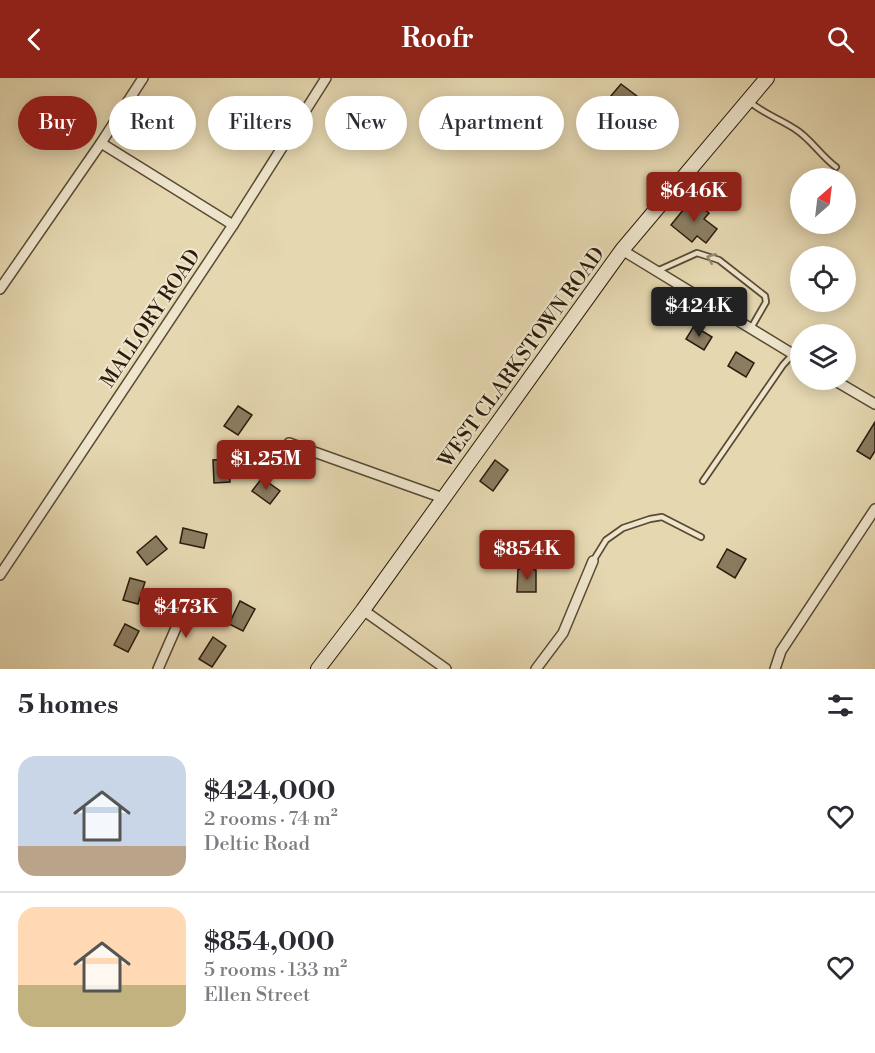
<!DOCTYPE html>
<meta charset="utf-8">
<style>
:root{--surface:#fff;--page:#f2f2f3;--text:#2b2b33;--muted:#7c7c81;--line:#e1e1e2;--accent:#8f2418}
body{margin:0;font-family:"Libre Bodoni",serif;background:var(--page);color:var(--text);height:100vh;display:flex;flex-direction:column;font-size:22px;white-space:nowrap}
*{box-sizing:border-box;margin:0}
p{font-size:20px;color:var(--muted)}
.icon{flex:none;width:33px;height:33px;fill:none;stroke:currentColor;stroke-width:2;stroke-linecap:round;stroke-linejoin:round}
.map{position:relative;height:591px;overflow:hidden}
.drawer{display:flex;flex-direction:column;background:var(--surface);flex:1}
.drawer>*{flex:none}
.hud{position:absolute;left:18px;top:18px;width:840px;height:54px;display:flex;gap:12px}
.needle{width:39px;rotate:28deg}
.tools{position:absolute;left:790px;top:90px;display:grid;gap:12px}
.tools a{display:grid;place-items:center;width:66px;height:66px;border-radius:50%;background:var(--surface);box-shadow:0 3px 15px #0003;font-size:30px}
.price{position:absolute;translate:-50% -51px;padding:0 14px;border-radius:6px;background:var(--accent);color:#fff;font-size:20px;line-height:39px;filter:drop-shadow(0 2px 3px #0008)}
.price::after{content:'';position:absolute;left:50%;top:36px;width:18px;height:14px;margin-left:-9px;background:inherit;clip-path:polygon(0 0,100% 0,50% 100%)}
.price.selected{background:#222;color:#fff}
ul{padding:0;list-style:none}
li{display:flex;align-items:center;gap:18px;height:150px;padding:0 18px}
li+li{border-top:2px solid var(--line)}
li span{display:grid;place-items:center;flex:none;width:168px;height:120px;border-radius:18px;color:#555}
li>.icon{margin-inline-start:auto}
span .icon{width:72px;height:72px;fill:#fffc;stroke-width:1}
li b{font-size:26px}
h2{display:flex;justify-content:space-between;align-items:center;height:72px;padding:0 18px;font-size:26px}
.chip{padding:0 21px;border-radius:27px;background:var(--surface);box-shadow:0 3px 15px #0003;font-size:21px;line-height:54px}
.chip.selected{background:var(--accent);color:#fff}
header{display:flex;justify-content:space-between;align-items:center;height:78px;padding:0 18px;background:var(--accent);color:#fff;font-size:27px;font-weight:600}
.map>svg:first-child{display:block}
.building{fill:#8b7d61;stroke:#2a1b0b;stroke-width:1.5}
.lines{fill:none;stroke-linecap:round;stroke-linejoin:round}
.lane-casing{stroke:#594a34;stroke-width:8}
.street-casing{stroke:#594a34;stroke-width:12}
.secondary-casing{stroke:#2a1b0b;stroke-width:16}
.lane{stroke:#eee5cc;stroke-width:4.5}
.street{stroke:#eee5cc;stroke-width:9}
.secondary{stroke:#eee5cc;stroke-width:14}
.oneway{stroke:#968a75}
.labels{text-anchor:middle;stroke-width:4.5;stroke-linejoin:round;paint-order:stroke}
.street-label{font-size:20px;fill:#2a1b0b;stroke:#eee5cc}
</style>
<header><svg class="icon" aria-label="back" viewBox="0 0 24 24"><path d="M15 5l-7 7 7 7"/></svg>Roofr<svg class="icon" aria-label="search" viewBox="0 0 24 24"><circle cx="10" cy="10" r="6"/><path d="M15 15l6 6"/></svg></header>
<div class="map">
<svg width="875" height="591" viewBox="0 0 875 591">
<rect width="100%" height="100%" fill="#e5d7b0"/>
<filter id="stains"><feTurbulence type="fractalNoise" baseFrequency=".00333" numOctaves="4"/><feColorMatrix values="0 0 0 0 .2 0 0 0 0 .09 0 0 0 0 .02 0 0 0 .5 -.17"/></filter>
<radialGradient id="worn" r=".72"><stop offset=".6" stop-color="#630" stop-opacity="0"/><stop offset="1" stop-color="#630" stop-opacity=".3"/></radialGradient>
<!-- building -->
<g class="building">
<path d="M621 6 638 19 628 32 611 18Z"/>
<path d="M692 121 709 135 704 141 717 151 706 165 697 158 692 164 671 147Z"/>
<path d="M694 248 712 259 704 272 686 261Z"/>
<path d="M736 274 754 285 746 299 728 288Z"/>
<path d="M238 328 252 337 238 357 224 348Z"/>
<path d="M875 344V373L870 381 857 373Z"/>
<path d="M229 381 230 404 214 405 213 382Z"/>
<path d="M495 382 508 392 493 413 480 403Z"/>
<path d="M262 400 280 413 270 426 252 413Z"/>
<path d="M183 450 207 456 204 470 180 465Z"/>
<path d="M156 458 167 471 147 487 137 474Z"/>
<path d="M727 471 746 481 735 500 717 489Z"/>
<path d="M518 491 536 492V514H517Z"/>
<path d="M130 500 145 504 138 526 123 522Z"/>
<path d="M240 523 255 531 243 553 229 546Z"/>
<path d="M125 546 139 553 128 574 114 567Z"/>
<path d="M213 559 226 568 212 589 199 581Z"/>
</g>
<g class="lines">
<defs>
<g id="lane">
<path d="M750 24C764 36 780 41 795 51 810 60 821 78 836 89"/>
<path d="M657 193 697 175 719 182 765 218 766 224 751 250"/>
<path d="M703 403 783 287 793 276"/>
<path d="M593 483 606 462 623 450 650 441 662 439 701 459"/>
</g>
<g id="street">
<path d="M101 65 233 147"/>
<path d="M622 172 801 281"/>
<path d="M0 211 101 65 143 0"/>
<path d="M834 302 875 326"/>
<path d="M289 365 443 420"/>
<path d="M0 497 233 147 326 0"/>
<path d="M363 532 446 591"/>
<path d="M158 591 189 520"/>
<path d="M536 591 563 555 593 483"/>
<path d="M775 591 781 573 875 431"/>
</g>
<path id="secondary" d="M318 591 363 532 622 172 767 0"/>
</defs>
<!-- lane casing -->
<use href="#lane" class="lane-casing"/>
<!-- street casing -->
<use href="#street" class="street-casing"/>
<!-- secondary casing -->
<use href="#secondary" class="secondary-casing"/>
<!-- lane -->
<use href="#lane" class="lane"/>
<!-- street -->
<use href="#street" class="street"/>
<!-- secondary -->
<use href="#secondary" class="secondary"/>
</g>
<!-- one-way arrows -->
<defs><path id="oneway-chevron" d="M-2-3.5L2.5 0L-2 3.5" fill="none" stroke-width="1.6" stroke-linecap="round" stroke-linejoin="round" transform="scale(1.5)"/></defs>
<use class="oneway" href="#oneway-chevron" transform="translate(711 180) rotate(-158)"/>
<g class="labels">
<!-- street labels -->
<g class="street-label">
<text transform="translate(150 240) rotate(-56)" y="7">MALLORY ROAD</text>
<text transform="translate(521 279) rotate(-54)" y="7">WEST CLARKSTOWN ROAD</text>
</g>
</g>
<rect width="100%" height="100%" filter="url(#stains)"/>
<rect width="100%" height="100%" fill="url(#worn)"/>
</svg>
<div class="tools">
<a><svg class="needle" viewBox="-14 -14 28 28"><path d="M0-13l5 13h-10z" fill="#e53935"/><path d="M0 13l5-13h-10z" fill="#7c7c81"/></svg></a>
<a><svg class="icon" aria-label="locate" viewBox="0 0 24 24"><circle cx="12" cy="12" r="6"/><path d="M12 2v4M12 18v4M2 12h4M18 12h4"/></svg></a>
<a><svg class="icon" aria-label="layers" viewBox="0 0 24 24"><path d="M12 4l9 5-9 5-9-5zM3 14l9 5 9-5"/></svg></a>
</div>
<b class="price" style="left:694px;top:145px">$646K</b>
<b class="price selected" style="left:699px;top:260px">$424K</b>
<b class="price" style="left:266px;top:413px">$1.25M</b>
<b class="price" style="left:527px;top:503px">$854K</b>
<b class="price" style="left:186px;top:561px">$473K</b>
<div class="hud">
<a class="chip selected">Buy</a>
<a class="chip">Rent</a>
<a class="chip">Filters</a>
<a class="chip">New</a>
<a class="chip">Apartment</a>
<a class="chip">House</a>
</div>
</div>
<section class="drawer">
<h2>5 homes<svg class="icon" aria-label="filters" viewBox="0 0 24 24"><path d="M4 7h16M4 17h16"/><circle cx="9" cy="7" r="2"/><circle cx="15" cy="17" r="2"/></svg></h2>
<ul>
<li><span style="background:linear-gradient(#c9d6e8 75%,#b9a48a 0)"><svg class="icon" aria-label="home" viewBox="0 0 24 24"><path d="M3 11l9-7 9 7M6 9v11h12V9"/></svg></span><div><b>$424,000</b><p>2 rooms · 74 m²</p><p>Deltic Road</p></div><svg class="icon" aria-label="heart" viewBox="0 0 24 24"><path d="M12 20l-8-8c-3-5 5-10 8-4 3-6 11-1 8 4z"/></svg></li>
<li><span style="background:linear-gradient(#ffd9b3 65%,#c2b280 0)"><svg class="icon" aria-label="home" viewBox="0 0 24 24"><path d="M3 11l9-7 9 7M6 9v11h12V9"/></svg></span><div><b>$854,000</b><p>5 rooms · 133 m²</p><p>Ellen Street</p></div><svg class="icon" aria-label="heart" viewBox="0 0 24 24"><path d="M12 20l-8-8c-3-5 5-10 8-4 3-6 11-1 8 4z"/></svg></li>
</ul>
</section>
